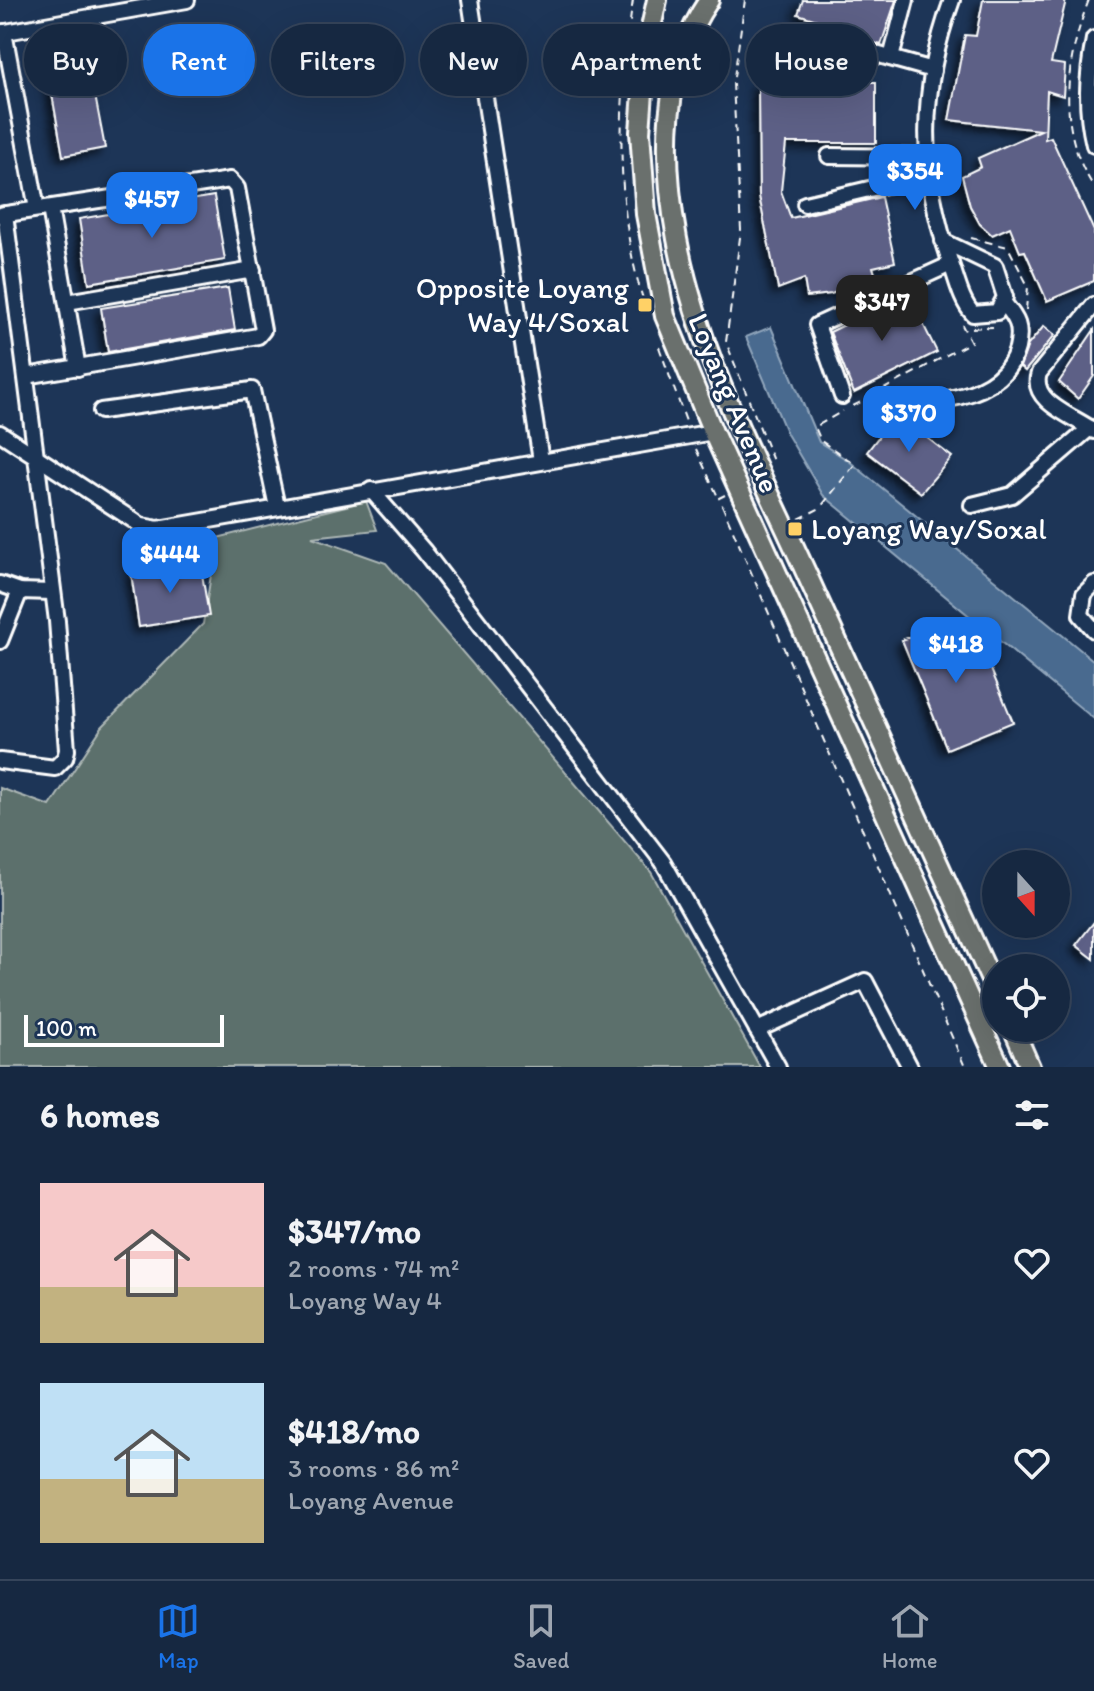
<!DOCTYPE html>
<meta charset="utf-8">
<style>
:root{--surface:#162841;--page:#23344c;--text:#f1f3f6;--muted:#9ea6b1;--line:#35445a;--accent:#1a73e8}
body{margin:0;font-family:Itim,sans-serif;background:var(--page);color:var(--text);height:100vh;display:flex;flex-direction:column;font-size:30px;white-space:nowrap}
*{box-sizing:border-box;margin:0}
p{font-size:26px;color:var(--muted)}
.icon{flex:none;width:44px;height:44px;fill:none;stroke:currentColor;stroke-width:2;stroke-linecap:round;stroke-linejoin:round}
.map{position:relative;height:1067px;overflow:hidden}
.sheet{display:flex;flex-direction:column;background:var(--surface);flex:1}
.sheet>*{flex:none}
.banner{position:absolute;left:24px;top:24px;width:1046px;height:72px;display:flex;gap:16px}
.needle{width:52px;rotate:159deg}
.fabs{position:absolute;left:982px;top:850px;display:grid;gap:16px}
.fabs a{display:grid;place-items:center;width:88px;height:88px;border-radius:50%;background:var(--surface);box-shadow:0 8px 32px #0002,0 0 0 2px var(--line);font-size:40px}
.scale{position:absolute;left:24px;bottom:20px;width:200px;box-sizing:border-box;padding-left:8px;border:4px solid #fff;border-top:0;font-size:22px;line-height:28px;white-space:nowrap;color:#fff;-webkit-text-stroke:6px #1d3557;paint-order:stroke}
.price{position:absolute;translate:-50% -68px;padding:0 18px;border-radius:16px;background:var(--accent);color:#fff;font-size:26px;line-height:52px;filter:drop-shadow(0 2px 4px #0008)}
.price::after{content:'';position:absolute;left:50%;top:48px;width:24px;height:18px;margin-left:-12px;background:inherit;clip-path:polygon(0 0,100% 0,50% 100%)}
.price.selected{background:#222;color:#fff}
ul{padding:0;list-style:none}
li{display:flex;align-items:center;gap:24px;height:200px;padding:0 40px}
li span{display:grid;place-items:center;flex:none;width:224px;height:160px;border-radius:0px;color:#555}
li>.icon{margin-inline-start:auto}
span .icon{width:96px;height:96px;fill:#fffc;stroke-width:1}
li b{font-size:34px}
h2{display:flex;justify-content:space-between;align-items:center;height:96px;padding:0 40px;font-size:34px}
.tag{padding:0 28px;border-radius:36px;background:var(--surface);box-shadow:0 8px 32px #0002,0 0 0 2px var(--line);font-size:28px;line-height:72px}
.tag.selected{background:var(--accent);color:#fff}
.tab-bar{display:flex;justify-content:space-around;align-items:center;height:112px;border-top:2px solid var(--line);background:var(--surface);font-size:22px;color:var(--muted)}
.tab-bar a{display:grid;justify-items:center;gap:4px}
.tab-bar .selected{color:var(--accent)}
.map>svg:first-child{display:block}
.green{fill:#5c706c;stroke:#aeb8b6;stroke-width:2}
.water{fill:#486a8f;stroke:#91a6bc;stroke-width:2}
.building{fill:#5d6086;stroke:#fff;stroke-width:2;filter:url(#shadow)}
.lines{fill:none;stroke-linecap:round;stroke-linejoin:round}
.minor-casing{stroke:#fff;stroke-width:20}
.major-casing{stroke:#fff;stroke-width:24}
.path{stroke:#fff;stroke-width:2;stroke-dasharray:8 6;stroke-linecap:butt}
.minor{stroke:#1d3557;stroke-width:14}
.major{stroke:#6b706d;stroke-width:18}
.poi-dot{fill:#ffd166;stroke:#1d3557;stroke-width:3}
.labels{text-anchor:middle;stroke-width:6;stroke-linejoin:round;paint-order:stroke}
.poi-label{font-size:30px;fill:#fff;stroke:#1d3557;text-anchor:end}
.street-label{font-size:30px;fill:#fff;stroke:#1d3557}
</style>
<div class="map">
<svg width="1094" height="1067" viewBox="0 0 1094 1067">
<defs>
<filter id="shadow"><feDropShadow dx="-5.5" dy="5.5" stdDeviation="4" flood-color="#0009"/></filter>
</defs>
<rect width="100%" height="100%" fill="#1d3557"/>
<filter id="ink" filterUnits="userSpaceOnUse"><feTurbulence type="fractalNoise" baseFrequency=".0125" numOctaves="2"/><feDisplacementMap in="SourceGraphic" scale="16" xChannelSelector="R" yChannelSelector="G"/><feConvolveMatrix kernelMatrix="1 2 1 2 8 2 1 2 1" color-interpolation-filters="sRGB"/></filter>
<g filter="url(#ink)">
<!-- green -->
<path class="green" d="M366 501 377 530 312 537 386 563 651 872 760 1067H0V788L50 806 102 727 203 624 217 538Z"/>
<!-- water -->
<path class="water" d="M771 327 819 442 849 461 1094 661V719L823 495 787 434 746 337Z"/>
<!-- building -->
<g class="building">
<path d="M803 0H896L881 45 835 31 832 41 815 36 820 21 798 14Z"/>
<path d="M983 0H1066L1051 63 1065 65 1063 96 1047 91 1045 139 1051 137 1094 231V281L1047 301 1025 251 1020 252 1010 227 992 235 980 224 970 206 962 176 981 167 978 158 1041 130 949 120 965 35 976 36Z"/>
<path d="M86 48 105 148 63 156 45 55Z"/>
<path d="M809 64 811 82H876V143H786L781 191 791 218 881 197 895 262 873 267 876 277 831 294 807 297 804 279 778 289 759 196 758 83 795 82 793 66Z"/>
<path d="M214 196 225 260 89 283 79 219Z"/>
<path d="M228 288 235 330 108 352 101 308Z"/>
<path d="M908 294 937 352 854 393 830 332Z"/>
<path d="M1044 326 1055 335 1025 371 1020 367 1028 345Z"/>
<path d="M1094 330V376L1078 399 1059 382Z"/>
<path d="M896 414 952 457 921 493 867 452Z"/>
<path d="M200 562 209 616 139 627 131 573Z"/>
<path d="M952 619 973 660 985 655 1013 722 947 749 902 640Z"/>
<path d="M1094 922V959L1076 945Z"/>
</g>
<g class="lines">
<defs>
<g id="minor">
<path d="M470 0 541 461"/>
<path d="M4 32 37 209"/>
<path d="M0 33 187 0"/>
<path d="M1094 39C1087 76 1085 108 1094 145"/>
<path d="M847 46 933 70"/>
<path d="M891 58 906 0"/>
<path d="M829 156 927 157"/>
<path d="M805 204 929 175"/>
<path d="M50 208 78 368"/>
<path d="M0 215 230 180 237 188 263 330 258 336 26 376"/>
<path d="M943 241 995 266 1005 297 997 312 973 314C961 301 957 280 951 264 919 173 919 90 952 0"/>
<path d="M67 302 253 270"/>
<path d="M1094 305 1039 373C1029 402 1074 416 1094 431"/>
<path d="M842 396 817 325 951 264"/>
<path d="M877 404C923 404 1003 403 1017 348 1022 327 1017 319 1004 303"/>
<path d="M101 411 252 390 277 507"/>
<path d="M0 433 142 526 158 529 713 432"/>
<path d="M371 490 424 551 663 862 778 1067"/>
<path d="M972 505 1012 495 1090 428"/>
<path d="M0 584 20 591 52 592"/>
<path d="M1094 584 1084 594 1081 615 1094 630"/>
<path d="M0 641 20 591"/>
<path d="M0 761 55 768 65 758 67 750 57 621 5 214"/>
<path d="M757 1030 865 981 910 1067"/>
</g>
<g id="major">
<path d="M657 0 646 51 640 132 646 214 665 316 713 432 1000 1067"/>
<path d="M709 0C661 70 662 157 677 239 699 357 759 469 808 577 872 715 934 853 996 991"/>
<path d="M1013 1028 1030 1067"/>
</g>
</defs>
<!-- minor casing -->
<use href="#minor" class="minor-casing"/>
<!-- major casing -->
<use href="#major" class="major-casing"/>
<!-- path -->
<g class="path">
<path d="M633 0C618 100 613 214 647 311"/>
<path d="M745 0 733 84 741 230 726 342 773 461"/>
<path d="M1089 0C1065 61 1056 130 1094 187"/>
<path d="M971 238 1008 247 1028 286 1026 310"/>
<path d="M972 328 993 327"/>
<path d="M659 347 687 424"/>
<path d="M884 389 971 342 962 325"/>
<path d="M853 406 865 400"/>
<path d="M696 449 718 497"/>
<path d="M725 495 719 498 965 1067"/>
<path d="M799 519 820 508 855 464 821 441 815 427 843 411"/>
</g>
<!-- minor -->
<use href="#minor" class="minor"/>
<!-- major -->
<use href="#major" class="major"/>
</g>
</g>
<!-- markers -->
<g class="poi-dot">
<rect x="637" y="297" width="16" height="16" rx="4"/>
<rect x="787" y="521" width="16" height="16" rx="4"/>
</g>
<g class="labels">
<!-- poi labels -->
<g class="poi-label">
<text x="629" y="298">Opposite Loyang<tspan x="629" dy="34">Way 4/Soxal</tspan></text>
<text x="811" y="539" text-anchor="start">Loyang Way/Soxal</text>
</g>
<!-- street labels -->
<g class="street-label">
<text transform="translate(734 403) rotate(67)" y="10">Loyang Avenue</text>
</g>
</g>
</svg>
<div class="fabs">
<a><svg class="needle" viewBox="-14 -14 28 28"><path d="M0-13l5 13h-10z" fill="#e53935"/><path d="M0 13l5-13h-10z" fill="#9ea6b1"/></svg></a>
<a><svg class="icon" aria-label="locate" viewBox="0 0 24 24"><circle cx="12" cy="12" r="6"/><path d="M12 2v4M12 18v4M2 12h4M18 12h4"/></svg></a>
</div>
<div class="scale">100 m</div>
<b class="price" style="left:915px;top:212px">$354</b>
<b class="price" style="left:152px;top:240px">$457</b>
<b class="price selected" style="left:882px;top:343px">$347</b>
<b class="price" style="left:909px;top:454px">$370</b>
<b class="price" style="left:170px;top:595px">$444</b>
<b class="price" style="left:956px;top:685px">$418</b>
<div class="banner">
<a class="tag">Buy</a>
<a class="tag selected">Rent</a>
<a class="tag">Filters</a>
<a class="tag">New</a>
<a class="tag">Apartment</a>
<a class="tag">House</a>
</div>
</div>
<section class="sheet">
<h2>6 homes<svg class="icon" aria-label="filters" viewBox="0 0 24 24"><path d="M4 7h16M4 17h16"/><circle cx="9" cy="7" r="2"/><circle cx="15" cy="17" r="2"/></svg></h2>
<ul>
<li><span style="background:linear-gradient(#f6c9c9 65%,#c2b280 0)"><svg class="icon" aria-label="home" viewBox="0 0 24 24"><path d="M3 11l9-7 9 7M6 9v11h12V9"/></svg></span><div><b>$347/mo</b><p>2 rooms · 74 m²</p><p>Loyang Way 4</p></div><svg class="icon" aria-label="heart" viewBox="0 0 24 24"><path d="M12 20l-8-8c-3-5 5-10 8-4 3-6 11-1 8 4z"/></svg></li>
<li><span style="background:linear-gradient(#bfe0f5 60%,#c2b280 0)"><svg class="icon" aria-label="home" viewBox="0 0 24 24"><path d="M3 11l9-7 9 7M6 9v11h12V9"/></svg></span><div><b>$418/mo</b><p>3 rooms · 86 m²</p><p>Loyang Avenue</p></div><svg class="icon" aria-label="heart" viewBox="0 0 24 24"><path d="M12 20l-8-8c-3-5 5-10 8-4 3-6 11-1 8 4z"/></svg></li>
</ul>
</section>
<nav class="tab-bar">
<a class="selected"><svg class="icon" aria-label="map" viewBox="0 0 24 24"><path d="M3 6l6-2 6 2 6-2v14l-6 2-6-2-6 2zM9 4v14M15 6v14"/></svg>Map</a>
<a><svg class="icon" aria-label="saved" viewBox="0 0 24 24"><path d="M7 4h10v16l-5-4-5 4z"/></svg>Saved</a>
<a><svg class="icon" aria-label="home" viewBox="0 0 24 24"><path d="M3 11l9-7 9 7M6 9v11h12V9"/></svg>Home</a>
</nav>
